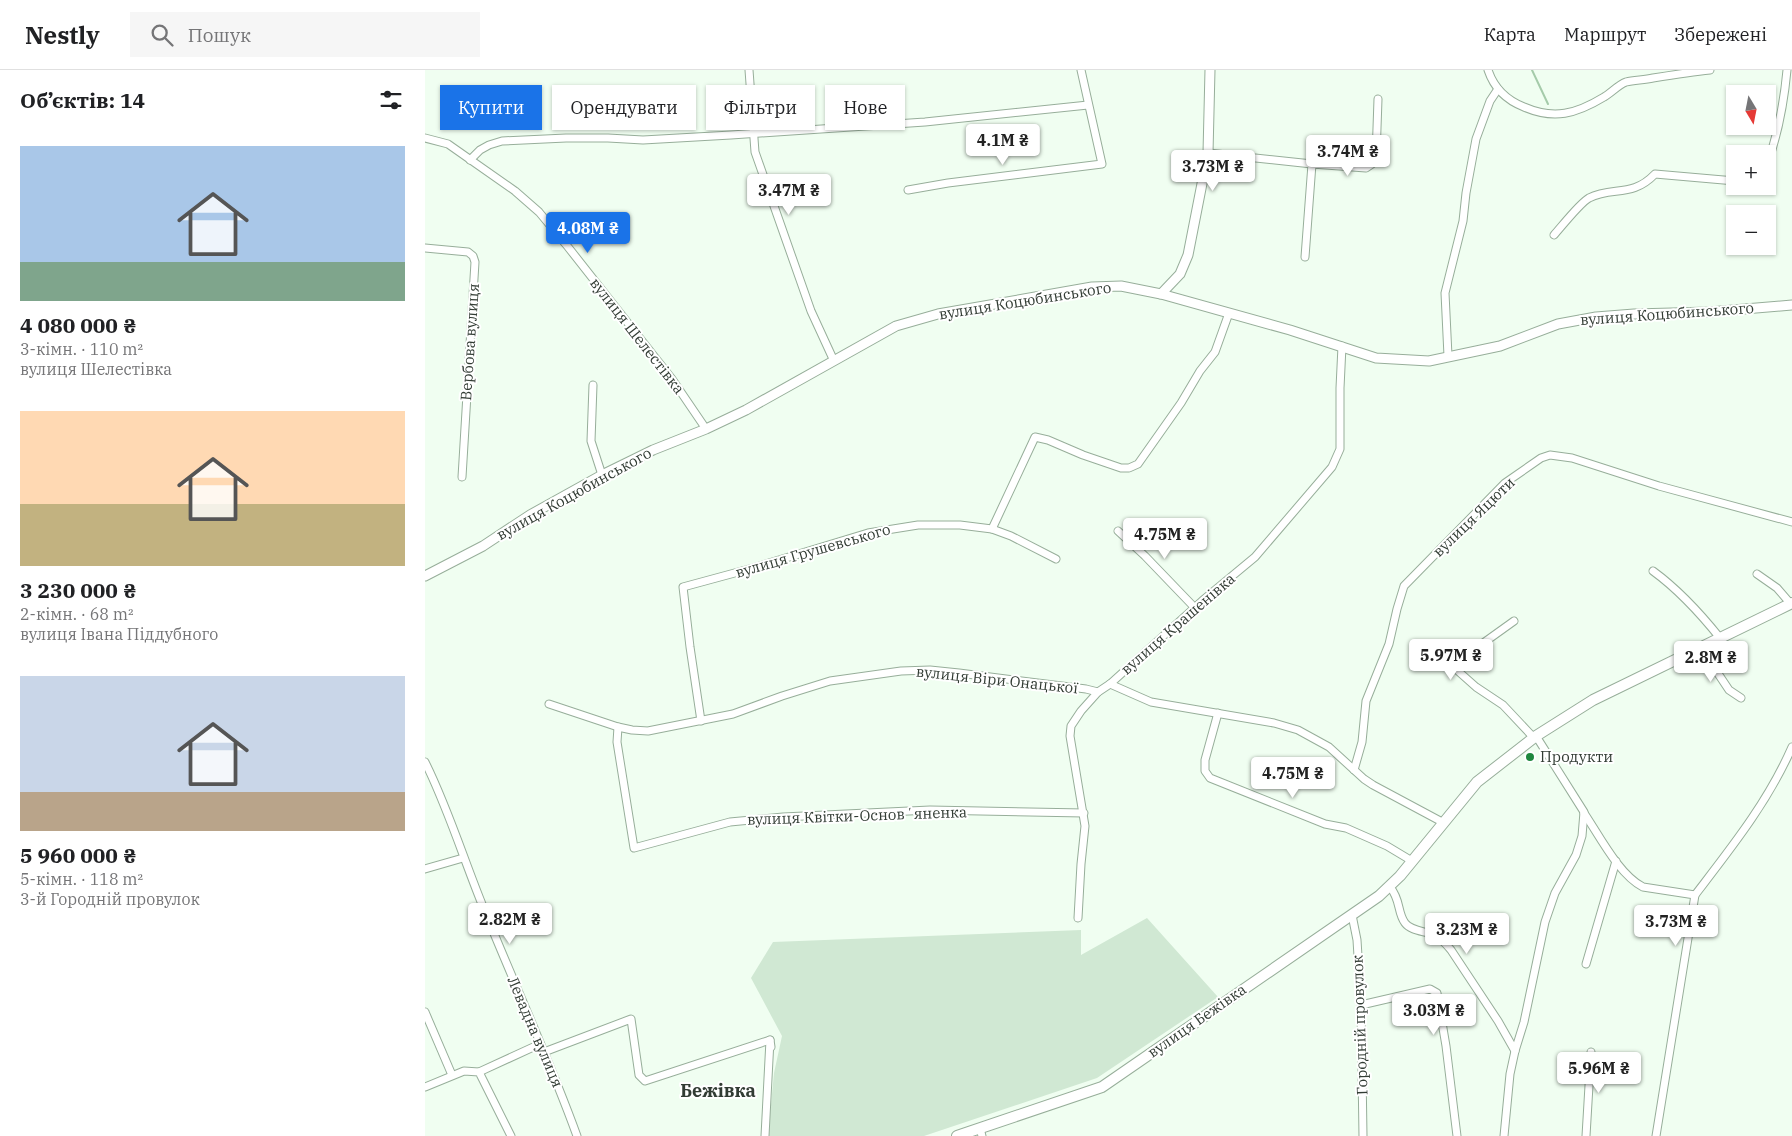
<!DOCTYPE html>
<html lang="uk">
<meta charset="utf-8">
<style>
:root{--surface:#fff;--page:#f6f6f6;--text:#202124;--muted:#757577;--line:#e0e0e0;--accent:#1a73e8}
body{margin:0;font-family:"IBM Plex Serif",serif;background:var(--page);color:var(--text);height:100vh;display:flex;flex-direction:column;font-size:19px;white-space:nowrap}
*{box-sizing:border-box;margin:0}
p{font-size:16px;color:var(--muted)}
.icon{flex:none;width:28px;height:28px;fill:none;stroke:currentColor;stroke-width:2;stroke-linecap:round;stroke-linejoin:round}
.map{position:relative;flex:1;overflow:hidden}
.sheet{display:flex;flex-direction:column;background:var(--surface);width:425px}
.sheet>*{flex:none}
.guide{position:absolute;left:15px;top:15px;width:475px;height:45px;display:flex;gap:10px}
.needle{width:32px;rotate:170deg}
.fabs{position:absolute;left:1301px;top:15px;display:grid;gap:10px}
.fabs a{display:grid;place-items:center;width:50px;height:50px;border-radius:0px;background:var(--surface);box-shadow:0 1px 4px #0004;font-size:25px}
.price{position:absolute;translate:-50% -42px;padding:0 11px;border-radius:5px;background:#fff;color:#222;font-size:16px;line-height:32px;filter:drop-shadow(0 1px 2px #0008)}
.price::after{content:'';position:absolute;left:50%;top:30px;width:15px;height:11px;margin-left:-8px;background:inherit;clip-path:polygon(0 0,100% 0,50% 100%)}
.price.active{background:var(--accent);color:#fff}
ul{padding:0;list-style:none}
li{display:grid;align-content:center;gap:10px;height:265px;padding:0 20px}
li span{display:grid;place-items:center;height:155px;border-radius:0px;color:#555}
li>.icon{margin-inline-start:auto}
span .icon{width:90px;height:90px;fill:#fffc;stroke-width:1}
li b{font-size:21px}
h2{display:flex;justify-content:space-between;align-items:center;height:60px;padding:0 20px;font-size:21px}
.tag{padding:0 18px;border-radius:0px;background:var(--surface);box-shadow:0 1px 4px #0004;font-size:18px;line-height:45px}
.tag.active{background:var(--accent);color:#fff}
header{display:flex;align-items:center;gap:30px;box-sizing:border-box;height:70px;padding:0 25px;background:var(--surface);border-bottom:1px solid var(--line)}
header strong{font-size:24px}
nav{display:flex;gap:28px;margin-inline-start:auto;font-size:18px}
.search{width:350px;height:45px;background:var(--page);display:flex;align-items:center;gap:12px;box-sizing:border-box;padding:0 18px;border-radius:0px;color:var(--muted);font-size:19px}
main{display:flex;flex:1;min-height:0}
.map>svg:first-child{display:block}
.green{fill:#d0e8d3}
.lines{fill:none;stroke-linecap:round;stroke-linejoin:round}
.stream{stroke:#a5cbaa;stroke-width:2}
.minor-casing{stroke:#97ae9a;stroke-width:9}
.tertiary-casing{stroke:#97ae9a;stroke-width:11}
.secondary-casing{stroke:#97ae9a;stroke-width:12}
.minor{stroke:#fff;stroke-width:7}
.tertiary{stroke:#fff;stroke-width:9}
.secondary{stroke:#fff;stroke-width:10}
.poi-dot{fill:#1e873e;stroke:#fff;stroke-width:2}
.labels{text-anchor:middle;stroke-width:4;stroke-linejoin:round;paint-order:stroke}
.street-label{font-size:15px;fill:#323c34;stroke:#fff}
.poi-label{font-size:15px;fill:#323c34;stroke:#fff;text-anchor:start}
.quarter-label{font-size:18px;font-weight:bold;fill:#323c34;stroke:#fff}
</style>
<header>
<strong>Nestly</strong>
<div class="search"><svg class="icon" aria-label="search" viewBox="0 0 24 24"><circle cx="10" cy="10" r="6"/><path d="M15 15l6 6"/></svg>Пошук</div>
<nav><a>Карта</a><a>Маршрут</a><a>Збережені</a></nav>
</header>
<main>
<section class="sheet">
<h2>Об’єктів: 14<svg class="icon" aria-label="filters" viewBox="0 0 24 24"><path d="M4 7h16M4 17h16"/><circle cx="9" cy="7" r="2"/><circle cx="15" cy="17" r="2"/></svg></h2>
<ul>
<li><span style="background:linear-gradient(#a9c7e8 75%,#7fa58c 0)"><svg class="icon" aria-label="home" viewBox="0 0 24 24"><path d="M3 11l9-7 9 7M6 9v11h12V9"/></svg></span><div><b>4 080 000 ₴</b><p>3-кімн. · 110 m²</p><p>вулиця Шелестівка</p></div></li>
<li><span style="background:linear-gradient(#ffd9b3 60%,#c2b280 0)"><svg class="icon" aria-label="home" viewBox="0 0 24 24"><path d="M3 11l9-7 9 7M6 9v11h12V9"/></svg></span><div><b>3 230 000 ₴</b><p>2-кімн. · 68 m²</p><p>вулиця Івана Піддубного</p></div></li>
<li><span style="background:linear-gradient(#c9d6e8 75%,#b9a48a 0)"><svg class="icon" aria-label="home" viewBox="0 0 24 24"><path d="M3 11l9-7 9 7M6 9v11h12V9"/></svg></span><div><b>5 960 000 ₴</b><p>5-кімн. · 118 m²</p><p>3-й Городній провулок</p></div></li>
</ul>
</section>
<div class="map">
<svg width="1367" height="1066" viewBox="0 0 1367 1066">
<rect width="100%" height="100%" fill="#f0fef1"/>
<!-- green -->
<path class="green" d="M722 848 793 927 672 1008 499 1066H343L349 1003 357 966 326 908 348 872 656 860V885Z"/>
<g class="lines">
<!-- stream -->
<path class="stream" d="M1107 0 1123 34"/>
<defs>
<g id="minor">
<path d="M324 0 330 82 386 241 409 291"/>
<path d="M1063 0C1069 18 1081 30 1099 37 1129 50 1151 44 1179 27 1186 23 1193 15 1201 12 1209 10 1219 10 1228 8 1247 5 1266 2 1285 0"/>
<path d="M0 68 23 74 90 121 114 142 143 177 247 309 281 359"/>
<path d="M783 83 887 94"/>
<path d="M45 90 55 80 64 75 77 71 141 68H183L218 70 306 65 500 52 663 35"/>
<path d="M1342 95C1353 64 1359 33 1362 0"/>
<path d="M483 120 523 113 677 94 656 0"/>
<path d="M1129 165C1137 156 1155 133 1164 128 1188 116 1207 128 1230 104L1310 111"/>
<path d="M0 178 43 182 48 186 50 192 37 407"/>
<path d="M880 187 887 94 941 98 947 94 951 87 953 29"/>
<path d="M1023 286 1020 223 1038 151 1041 123 1051 69 1065 31 1073 19"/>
<path d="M168 315 166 371 177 405"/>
<path d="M567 459 586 466 631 489"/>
<path d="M693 461 720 486 770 538"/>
<path d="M1228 501C1254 520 1275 543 1295 568"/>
<path d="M1332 504 1352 518 1365 533"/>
<path d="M1089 551 1036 589 1033 594V601L1051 617 1078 635 1109 668"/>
<path d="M1276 578 1304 620 1316 628"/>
<path d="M685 614 726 632 849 653 873 660 904 677 939 709 948 715 1019 753"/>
<path d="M124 634 193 657 207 660 223 661 308 644 357 626 405 611 476 601 505 600 534 603 661 619 673 622"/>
<path d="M793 643 780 690V701L785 708 900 754 921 758 962 776 987 791"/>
<path d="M276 651 265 577 258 517 328 498 443 463 493 455H535L567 459 610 367 623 370 658 385 696 398H704L713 394 756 333 775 301 790 282 804 243"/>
<path d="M193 657 192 672 209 778 305 752 358 747 505 740 659 743"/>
<path d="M0 692C24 740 40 794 61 844 91 918 125 991 152 1066"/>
<path d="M929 700 937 672 941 631 964 574 972 539 979 516 1080 413 1116 388 1125 385 1147 388 1234 416 1367 452"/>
<path d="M1159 743C1174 765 1194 805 1218 817L1270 825 1231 1066"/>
<path d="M0 799 38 788"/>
<path d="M965 817C976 830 972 842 980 853 986 861 1000 861 1009 865 1016 868 1021 874 1026 880L1073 951 1090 981"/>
<path d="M1270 825C1306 778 1343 732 1367 677"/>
<path d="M927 845 932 870 936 935 938 1066"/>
<path d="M653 848 656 794 660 756 645 666 646 656 656 641 673 622 685 614 777 531 830 487 907 397 915 379V318L917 276"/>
<path d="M1161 894 1191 791"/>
<path d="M936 935 1005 919 1012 923 1021 976 1032 1066"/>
<path d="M0 942 27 1005"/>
<path d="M119 982 206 949 214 1005 220 1011 345 970"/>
<path d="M54 1002 115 974"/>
<path d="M0 1017 39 1001 54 1002 86 1066"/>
<path d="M555 1058 557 1066"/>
<path d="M340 1066 345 970 346 977"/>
<path d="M1079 1066 1085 1004 1090 981 1099 952 1120 852 1130 823 1151 785 1157 766 1159 742 1111 666"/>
<path d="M1161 1066 1166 982"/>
</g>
<g id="tertiary">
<path d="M736 224 755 204 763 185 783 83 785 0"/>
<path d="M0 506 58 476 105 445 177 405 228 380 281 359 321 340 471 256 513 244 667 217 696 216 736 224 865 260 951 288 1004 291 1075 276 1133 254 1171 247 1209 244 1284 242 1367 235"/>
</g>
<path id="secondary" d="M532 1066 677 1017 954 826 975 806 1052 712 1111 666 1168 630 1367 533"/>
</defs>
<!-- minor casing -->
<use href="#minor" class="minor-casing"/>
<!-- tertiary casing -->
<use href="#tertiary" class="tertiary-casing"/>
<!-- secondary casing -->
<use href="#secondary" class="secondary-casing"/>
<!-- minor -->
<use href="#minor" class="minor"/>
<!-- tertiary -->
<use href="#tertiary" class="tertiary"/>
<!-- secondary -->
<use href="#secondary" class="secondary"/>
</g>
<!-- markers -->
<circle class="poi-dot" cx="1105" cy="687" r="5"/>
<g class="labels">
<!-- street labels -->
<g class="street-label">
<text transform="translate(600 231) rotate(-9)" y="5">вулиця Коцюбинського</text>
<text transform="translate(1242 244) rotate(-4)" y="5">вулиця Коцюбинського</text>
<text transform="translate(212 266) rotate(52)" y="5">вулиця Шелестівка</text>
<text transform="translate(45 272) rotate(-86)" y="5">Вербова вулиця</text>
<text transform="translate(149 424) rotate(-29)" y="5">вулиця Коцюбинського</text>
<text transform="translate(1049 447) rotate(-44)" y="5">вулиця Яцюти</text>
<text transform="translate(388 481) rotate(-16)" y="5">вулиця Грушевського</text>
<text transform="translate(753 554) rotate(-41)" y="5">вулиця Крашенівка</text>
<text transform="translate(572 610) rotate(6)" y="5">вулиця Віри Онацької</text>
<text transform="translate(432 746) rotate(-2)" y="5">вулиця Квітки-Основʼяненка</text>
<text transform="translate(772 951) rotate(-35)" y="5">вулиця Бежівка</text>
<text transform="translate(935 955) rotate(-92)" y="5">Городній провулок</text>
<text transform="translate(110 962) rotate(67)" y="5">Левадна вулиця</text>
</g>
<!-- poi labels -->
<g class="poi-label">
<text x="1115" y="692">Продукти</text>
</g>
<!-- quarter labels -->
<g class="quarter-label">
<text x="293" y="1027">Бежівка</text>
</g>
</g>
</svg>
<div class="fabs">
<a><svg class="needle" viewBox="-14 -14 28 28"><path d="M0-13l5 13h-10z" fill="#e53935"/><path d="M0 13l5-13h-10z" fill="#757577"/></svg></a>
<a>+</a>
<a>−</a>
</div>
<b class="price" style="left:578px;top:96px">4.1M ₴</b>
<b class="price" style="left:923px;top:107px">3.74M ₴</b>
<b class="price" style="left:788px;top:122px">3.73M ₴</b>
<b class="price" style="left:364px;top:146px">3.47M ₴</b>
<b class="price active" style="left:163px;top:184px">4.08M ₴</b>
<b class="price" style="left:740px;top:490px">4.75M ₴</b>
<b class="price" style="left:1026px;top:611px">5.97M ₴</b>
<b class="price" style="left:1286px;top:613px">2.8M ₴</b>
<b class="price" style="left:868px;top:729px">4.75M ₴</b>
<b class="price" style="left:85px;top:875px">2.82M ₴</b>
<b class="price" style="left:1251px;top:877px">3.73M ₴</b>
<b class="price" style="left:1042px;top:885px">3.23M ₴</b>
<b class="price" style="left:1009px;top:966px">3.03M ₴</b>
<b class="price" style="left:1174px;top:1024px">5.96M ₴</b>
<div class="guide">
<a class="tag active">Купити</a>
<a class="tag">Орендувати</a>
<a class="tag">Фільтри</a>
<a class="tag">Нове</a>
</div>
</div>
</main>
